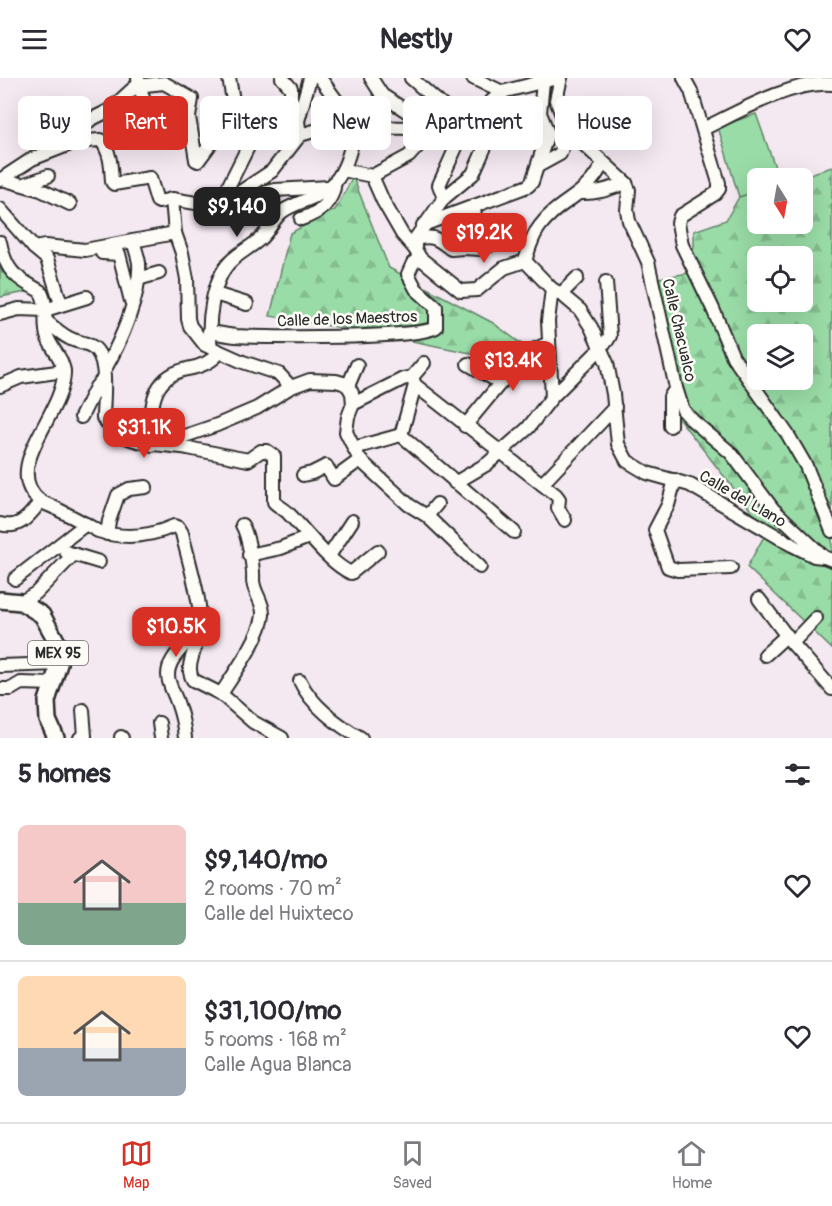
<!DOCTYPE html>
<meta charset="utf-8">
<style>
:root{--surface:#fff;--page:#f7f7f7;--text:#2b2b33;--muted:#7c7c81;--line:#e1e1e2;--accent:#d93025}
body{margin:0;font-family:Pangolin,sans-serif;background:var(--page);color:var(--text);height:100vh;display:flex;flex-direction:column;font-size:22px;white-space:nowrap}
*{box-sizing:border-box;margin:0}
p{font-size:20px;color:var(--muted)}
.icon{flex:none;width:33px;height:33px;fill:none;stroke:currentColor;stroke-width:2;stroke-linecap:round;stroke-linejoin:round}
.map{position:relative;height:660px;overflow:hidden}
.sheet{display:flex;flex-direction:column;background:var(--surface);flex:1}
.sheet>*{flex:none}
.top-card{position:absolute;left:18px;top:18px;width:796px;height:54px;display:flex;gap:12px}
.needle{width:39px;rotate:169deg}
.fabs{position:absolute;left:747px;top:90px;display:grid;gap:12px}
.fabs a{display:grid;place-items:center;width:66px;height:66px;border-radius:9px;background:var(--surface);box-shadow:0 6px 24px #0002;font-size:30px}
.price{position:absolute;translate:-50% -51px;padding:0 14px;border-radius:12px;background:var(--accent);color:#fff;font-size:20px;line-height:39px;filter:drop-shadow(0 2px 3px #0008)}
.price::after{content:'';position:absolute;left:50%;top:36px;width:18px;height:14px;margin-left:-9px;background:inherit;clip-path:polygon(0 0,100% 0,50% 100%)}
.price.selected{background:#222;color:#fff}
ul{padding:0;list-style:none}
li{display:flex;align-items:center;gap:18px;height:150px;padding:0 18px}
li+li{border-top:2px solid var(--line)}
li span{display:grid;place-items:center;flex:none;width:168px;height:120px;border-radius:9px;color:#555}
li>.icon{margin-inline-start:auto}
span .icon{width:72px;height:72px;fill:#fffc;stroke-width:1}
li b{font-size:26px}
h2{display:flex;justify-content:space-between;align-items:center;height:72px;padding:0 18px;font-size:26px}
.chip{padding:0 21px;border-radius:9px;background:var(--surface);box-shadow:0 6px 24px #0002;font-size:21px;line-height:54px}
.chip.selected{background:var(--accent);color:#fff}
header{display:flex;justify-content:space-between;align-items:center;height:78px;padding:0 18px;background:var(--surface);font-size:27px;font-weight:700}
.dock{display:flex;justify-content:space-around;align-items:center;height:84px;border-top:2px solid var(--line);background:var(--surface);font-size:16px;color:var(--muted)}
.dock a{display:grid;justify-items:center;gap:3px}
.dock .selected{color:var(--accent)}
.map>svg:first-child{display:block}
.forest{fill:url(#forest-firs);stroke:#628469;stroke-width:1.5;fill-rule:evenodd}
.pitch{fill:#9adca7;stroke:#628469;stroke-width:1.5}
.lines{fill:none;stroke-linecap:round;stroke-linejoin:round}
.minor-casing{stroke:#2b2b2b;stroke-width:16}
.major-casing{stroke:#2b2b2b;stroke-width:20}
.minor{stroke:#fdfcf7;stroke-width:12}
.major{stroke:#fdfcf7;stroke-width:15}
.labels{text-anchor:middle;stroke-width:5;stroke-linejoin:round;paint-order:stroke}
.shield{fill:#fdfcf7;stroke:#6a6a68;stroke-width:1.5}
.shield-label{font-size:15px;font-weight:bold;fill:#2b2b2b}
.street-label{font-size:16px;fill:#2b2b2b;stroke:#fdfcf7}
</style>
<header><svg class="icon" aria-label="menu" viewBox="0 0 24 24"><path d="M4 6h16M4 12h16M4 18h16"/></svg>Nestly<svg class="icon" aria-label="heart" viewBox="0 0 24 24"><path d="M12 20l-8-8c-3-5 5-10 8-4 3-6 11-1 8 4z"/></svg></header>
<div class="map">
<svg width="832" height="660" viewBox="0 0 832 660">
<defs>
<pattern id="forest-firs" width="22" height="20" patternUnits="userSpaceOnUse" patternTransform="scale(1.5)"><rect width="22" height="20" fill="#9adca7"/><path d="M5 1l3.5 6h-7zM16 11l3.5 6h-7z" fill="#85bd90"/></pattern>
</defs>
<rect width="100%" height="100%" fill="#f4e8f1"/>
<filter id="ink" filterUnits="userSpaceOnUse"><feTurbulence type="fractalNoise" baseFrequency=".0167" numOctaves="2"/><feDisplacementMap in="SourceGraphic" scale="12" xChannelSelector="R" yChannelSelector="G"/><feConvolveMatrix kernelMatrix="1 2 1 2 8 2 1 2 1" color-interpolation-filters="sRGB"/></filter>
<g filter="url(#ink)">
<!-- forest -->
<g class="forest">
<path d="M832 89V571L747 489 767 453 676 337 678 304 658 200 689 195 694 167V153L726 142 739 119 757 113 758 146H802V100H797ZM758 178H802V224H758ZM758 256H802V302H758Z"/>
<path d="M353 99 389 190 493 245 527 270 495 280 378 256 270 238 290 155 335 132Z"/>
<path d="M0 187 2 194 31 213 0 219Z"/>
</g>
<!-- pitch -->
<path class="pitch" d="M756 36 779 100H758L757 113 739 119 718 49Z"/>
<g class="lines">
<defs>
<g id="minor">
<path d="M229 0 234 28"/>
<path d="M282 0 291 10V22L295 33 300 36"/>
<path d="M371 0 382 17 423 44"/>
<path d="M411 0 453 37 467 36 473 39"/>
<path d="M473 0 502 14"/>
<path d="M561 0 556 22 568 52 626 105 629 112 627 132 629 143 648 184 676 310 683 332 693 343 731 375 773 431 824 479 832 482"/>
<path d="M684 0 691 13 719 105V111L715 116 680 138 678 145 682 167 713 231 733 279 788 357 806 388 832 453"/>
<path d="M234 28 244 27 251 29 263 39 300 57"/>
<path d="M356 49 413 50 428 42 453 37"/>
<path d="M703 51C738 34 793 2 832 6"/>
<path d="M78 55 85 63 101 62C111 75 111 88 112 104L114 106 150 100 157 123 159 124 172 121 214 128 275 112 329 109"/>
<path d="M300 57 321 51"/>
<path d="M103 64C128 63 135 59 148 38L138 1"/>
<path d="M538 88 560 76 568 52"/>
<path d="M343 92 372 98 383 123 402 156 415 171 420 180 461 213 477 212 504 190 525 183"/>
<path d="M372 98 409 78 418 68 423 44"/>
<path d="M2 101 41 112 70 126"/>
<path d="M0 102 32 81 68 67 90 42 110 32 136 8 164 5 192 21 189 39 196 82 198 83 226 45 234 28"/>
<path d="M25 106 48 98"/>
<path d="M581 115C598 116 611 110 626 105"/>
<path d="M444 120 439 107 462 56 473 39 502 14 557 0"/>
<path d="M172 121 175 155 182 175 187 201 188 241 190 248 205 267 243 284 279 296 291 309"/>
<path d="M228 122 272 93 300 57 298 43 310 0"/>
<path d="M225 125 228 109 263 39"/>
<path d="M474 128 476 150 473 159 462 164 463 170 481 171 515 155"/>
<path d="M0 131 34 170 45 168 85 172 175 155"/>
<path d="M301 141C320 135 333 125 335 103"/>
<path d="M423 147 528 108 532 104 548 55 540 35 543 4 539 0"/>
<path d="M415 161C434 157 436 160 451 171L463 170"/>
<path d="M0 164C6 194 15 199 40 213 49 226 43 243 47 258 51 271 64 281 64 295 63 337 0 390 40 423 45 426 52 428 57 431 71 438 84 445 98 453 123 461 149 459 174 448L179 450 182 455C186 474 204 530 199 546 192 564 168 577 168 597 168 606 174 615 177 624 181 635 184 648 185 660"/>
<path d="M34 170 47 181 61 226"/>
<path d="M415 171V161L444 120 473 96 493 51 502 14"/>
<path d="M102 175 119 176 131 223"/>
<path d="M525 183 552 211 561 216 580 232 591 249 607 285 613 316 618 366 627 383 647 395 690 407 792 467 814 478 823 479"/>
<path d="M525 183C529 171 532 158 540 148 560 121 586 120 603 85"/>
<path d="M138 201 159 195"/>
<path d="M215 216 247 226"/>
<path d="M561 216 577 200"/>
<path d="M0 236 19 231 45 232 87 219"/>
<path d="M46 243C53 249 61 256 69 260 76 264 84 264 91 268 110 277 103 321 103 340 122 369 159 365 188 370 208 374 229 378 248 382L261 373H267L274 378V424C279 429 285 431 289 436 306 453 329 485 351 495L378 473"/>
<path d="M209 254C218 255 227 257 236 258 261 260 425 261 436 249V229L416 211 408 196 413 185 420 180"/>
<path d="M599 269 607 263 610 258 606 204"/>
<path d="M211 270C207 245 212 201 231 183 239 175 251 169 260 161 269 153 274 139 283 133 300 122 321 120 335 104 348 88 351 68 356 49L320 0"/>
<path d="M468 286 501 305"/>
<path d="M105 291C121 263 141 217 139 185 138 178 135 170 133 163"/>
<path d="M412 299 415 307 556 417 559 421 558 430 565 442"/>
<path d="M412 299 424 285"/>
<path d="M0 308 21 299 64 293"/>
<path d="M348 308 357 287"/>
<path d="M552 319 548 243 552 211"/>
<path d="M353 326 403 301 412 299"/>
<path d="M81 339 96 309 103 301"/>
<path d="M465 348 521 280 533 272 549 265"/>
<path d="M670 348V319L676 310"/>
<path d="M401 357 514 454"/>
<path d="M401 357 415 307"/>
<path d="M164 365 217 347 257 330 291 309 310 302 336 303 343 305 348 308 352 315 353 326 348 339 346 354 360 382 409 427 427 438 480 489"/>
<path d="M152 367C151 335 147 300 187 291 199 289 212 284 220 274"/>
<path d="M354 370 401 357"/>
<path d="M303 397 312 395 326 388 334 401 360 382"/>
<path d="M675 402 668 427 655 452 668 489 678 492 731 490"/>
<path d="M455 405 487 386 528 350 552 319 600 271"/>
<path d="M542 406 615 329"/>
<path d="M427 438 437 426"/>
<path d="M0 446C20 452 30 437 41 423"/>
<path d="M107 456 109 443 118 417 129 411 146 409"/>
<path d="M66 474 99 484"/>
<path d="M249 477 281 470 309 459"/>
<path d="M329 478 352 443"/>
<path d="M15 501 86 446"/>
<path d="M759 521 792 565 832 611"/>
<path d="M21 524 36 515 74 476"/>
<path d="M195 553C201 570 183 585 193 602L221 616 253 644 282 660"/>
<path d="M792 565 816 540"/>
<path d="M765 577 787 557"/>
<path d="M0 588 59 586"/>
<path d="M300 603C311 627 339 648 361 660"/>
<path d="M0 611H11L21 605 53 606"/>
<path d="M221 616C233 597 261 559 263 537 264 524 253 514 253 502 254 490 248 457 242 447"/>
<path d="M159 645 161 660"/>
<path d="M121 659 122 660"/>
<path d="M80 660 85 658 83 632"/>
</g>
<path id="major" d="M0 522 21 524 42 537 57 564 59 586 47 623 48 642 56 660"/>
</defs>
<!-- minor casing -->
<use href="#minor" class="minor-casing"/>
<!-- major casing -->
<use href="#major" class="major-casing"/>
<!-- minor -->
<use href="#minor" class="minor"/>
<!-- major -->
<use href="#major" class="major"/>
</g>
</g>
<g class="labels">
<!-- shield labels -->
<rect class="shield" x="28" y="563" width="60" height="24" rx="4.5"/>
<g class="shield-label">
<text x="58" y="580">MEX 95</text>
</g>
<!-- street labels -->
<g class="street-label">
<text transform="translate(347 240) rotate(-2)" y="6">Calle de los Maestros</text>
<text transform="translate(680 252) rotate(77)" y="6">Calle Chacualco</text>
<text transform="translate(743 420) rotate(30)" y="6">Calle del Llano</text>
</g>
</g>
</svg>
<div class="fabs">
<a><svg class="needle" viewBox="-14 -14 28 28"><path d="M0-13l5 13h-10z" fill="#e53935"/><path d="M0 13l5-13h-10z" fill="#7c7c81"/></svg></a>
<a><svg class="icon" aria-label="locate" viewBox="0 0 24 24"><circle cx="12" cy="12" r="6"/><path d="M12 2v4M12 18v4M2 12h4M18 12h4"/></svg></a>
<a><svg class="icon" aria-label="layers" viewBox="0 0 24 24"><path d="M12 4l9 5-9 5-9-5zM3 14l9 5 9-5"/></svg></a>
</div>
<b class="price selected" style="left:237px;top:160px">$9,140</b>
<b class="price" style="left:484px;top:186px">$19.2K</b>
<b class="price" style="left:513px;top:314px">$13.4K</b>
<b class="price" style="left:144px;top:381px">$31.1K</b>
<b class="price" style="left:176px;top:580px">$10.5K</b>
<div class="top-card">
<a class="chip">Buy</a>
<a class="chip selected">Rent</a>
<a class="chip">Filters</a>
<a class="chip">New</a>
<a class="chip">Apartment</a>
<a class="chip">House</a>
</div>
</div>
<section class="sheet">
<h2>5 homes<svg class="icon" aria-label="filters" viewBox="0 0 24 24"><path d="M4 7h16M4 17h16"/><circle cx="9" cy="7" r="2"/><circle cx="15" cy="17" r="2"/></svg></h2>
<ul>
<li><span style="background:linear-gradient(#f6c9c9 65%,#7fa58c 0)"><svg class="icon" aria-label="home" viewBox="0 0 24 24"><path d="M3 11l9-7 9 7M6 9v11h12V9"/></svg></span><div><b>$9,140/mo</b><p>2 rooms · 70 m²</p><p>Calle del Huixteco</p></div><svg class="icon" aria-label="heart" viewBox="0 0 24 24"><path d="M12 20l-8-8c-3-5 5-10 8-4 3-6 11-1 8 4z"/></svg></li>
<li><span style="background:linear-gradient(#ffd9b3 60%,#9aa5b1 0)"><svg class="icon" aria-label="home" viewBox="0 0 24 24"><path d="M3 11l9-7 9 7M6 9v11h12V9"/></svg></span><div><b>$31,100/mo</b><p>5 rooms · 168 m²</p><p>Calle Agua Blanca</p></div><svg class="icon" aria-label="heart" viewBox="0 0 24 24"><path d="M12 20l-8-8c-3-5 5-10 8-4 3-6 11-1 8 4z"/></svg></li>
</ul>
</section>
<nav class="dock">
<a class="selected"><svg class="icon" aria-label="map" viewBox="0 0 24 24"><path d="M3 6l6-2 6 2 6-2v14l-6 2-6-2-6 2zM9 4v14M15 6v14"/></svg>Map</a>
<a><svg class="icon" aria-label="saved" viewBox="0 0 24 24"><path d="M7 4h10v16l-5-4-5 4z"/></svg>Saved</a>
<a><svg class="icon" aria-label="home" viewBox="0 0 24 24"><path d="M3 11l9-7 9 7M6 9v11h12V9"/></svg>Home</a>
</nav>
